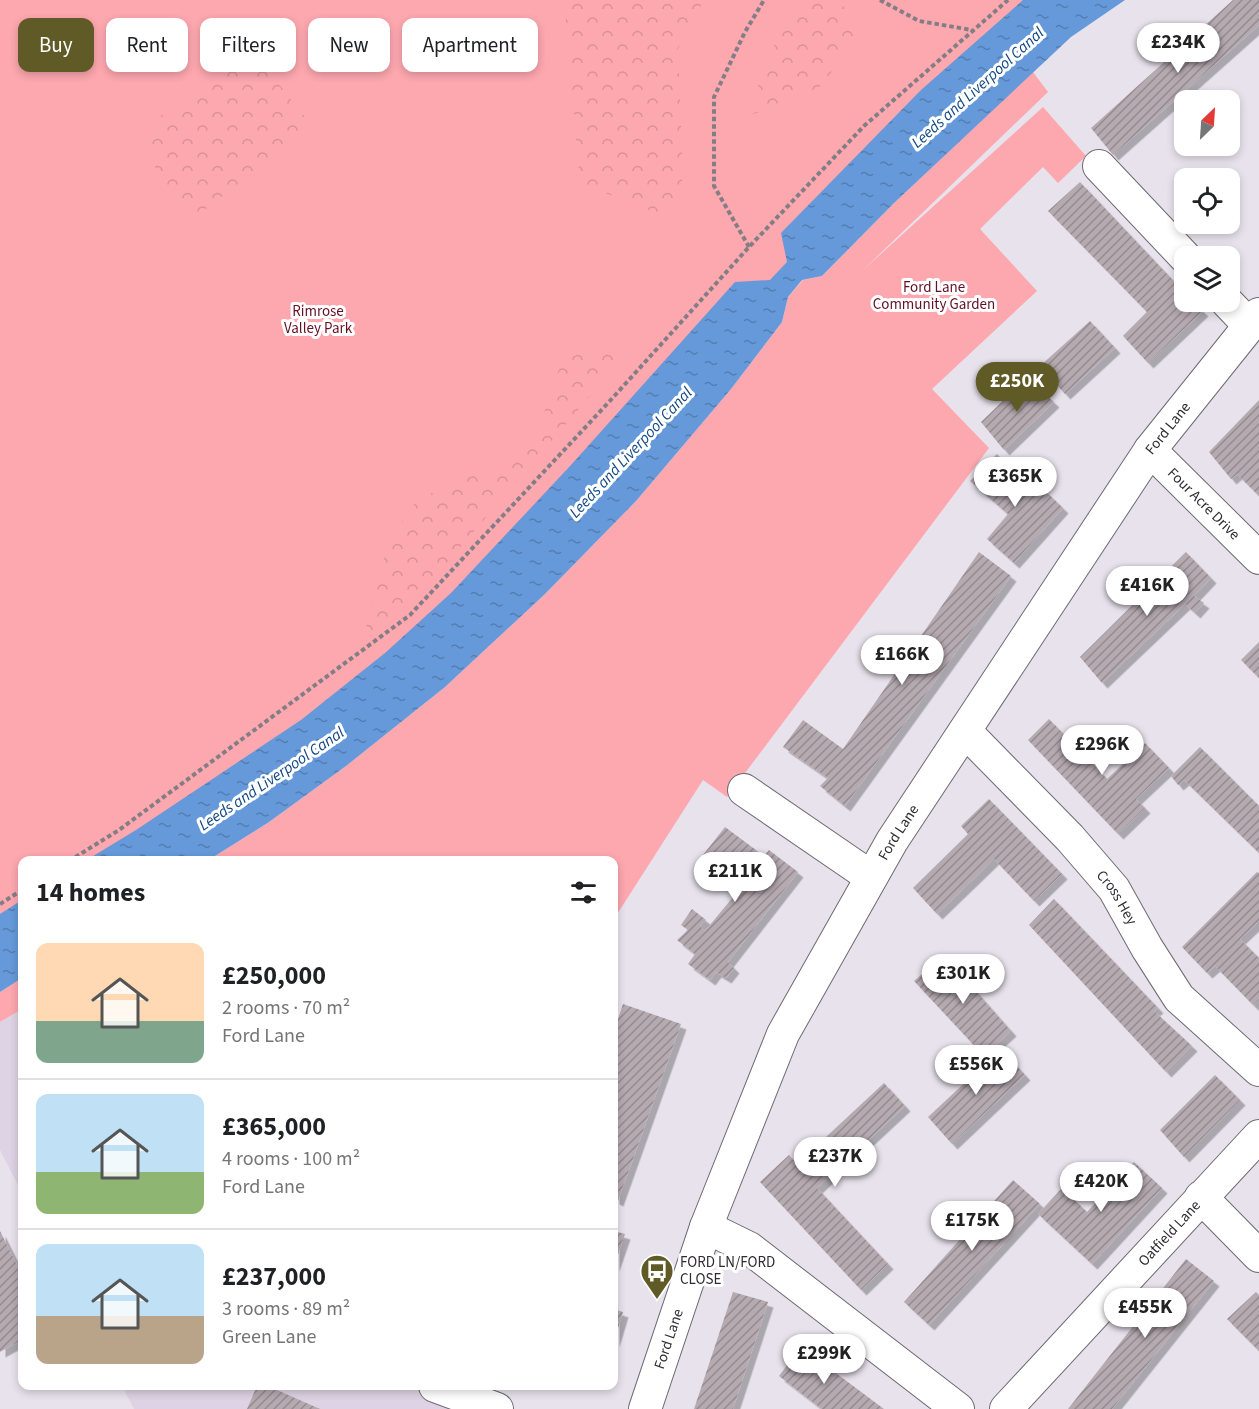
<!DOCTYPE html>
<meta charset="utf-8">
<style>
:root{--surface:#fff;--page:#f6f6f6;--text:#202124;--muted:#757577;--line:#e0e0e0;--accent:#605a26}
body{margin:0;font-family:"Source Sans 3",sans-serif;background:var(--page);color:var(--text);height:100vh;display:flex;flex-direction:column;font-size:22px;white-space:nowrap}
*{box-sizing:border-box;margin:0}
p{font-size:20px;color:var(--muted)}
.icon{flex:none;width:33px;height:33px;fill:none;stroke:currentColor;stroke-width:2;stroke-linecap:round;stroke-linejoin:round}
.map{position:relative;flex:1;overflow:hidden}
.sheet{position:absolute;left:18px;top:856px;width:600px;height:534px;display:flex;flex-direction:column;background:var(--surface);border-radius:12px;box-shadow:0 3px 9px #0003}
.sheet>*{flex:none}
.hud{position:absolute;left:18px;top:18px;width:600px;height:54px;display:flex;gap:12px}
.needle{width:39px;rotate:25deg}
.buttons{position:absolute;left:1174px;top:90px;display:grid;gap:12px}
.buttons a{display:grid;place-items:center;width:66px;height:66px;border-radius:12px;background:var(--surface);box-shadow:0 3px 9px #0003;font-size:30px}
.price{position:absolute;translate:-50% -51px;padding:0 14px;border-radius:21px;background:#fff;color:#222;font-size:20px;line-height:39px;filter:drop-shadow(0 2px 3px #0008)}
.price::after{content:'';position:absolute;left:50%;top:36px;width:18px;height:14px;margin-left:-9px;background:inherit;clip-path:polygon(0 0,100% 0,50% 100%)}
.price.current{background:var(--accent);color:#fff}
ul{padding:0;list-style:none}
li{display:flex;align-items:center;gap:18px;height:150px;padding:0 18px}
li+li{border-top:2px solid var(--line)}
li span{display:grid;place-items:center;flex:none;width:168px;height:120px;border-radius:12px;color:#555}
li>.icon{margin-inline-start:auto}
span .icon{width:72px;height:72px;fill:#fffc;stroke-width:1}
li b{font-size:26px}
h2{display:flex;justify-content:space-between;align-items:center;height:72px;padding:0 18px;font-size:26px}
.tag{padding:0 21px;border-radius:12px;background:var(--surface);box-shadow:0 3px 9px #0003;font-size:21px;line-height:54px}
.tag.current{background:var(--accent);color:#fff}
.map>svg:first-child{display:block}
.built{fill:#ded3e4}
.green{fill:#fda7af}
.forest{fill:url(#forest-crowns)}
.water{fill:url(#water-ripples)}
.building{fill:url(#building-hatch);filter:url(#shadow)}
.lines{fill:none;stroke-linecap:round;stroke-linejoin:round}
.minor-casing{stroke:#6f6972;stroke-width:34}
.path{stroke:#837e85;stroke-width:4;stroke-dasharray:4.5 3;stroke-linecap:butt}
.minor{stroke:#fff;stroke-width:32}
.labels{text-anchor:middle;stroke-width:6;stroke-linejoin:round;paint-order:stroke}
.park-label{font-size:15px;fill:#621124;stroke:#fff}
.street-label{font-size:15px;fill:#2f2c30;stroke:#fff}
.poi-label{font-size:15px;fill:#2f2c30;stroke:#fff;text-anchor:start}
.water-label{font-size:16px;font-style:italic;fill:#124783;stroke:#fff}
</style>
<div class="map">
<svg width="1259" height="1409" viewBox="0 0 1259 1409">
<defs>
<pattern id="forest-crowns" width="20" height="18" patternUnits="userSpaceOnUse" patternTransform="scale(1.5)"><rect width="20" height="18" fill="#fda7af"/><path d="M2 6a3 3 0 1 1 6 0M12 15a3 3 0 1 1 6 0" fill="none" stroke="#d99097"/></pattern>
<pattern id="water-ripples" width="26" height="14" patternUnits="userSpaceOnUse" patternTransform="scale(1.5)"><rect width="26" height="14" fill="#6599da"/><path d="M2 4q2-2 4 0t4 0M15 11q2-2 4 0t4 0" fill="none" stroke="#547db1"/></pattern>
<pattern id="building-hatch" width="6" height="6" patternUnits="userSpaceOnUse" patternTransform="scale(1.5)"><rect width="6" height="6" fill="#b6aab1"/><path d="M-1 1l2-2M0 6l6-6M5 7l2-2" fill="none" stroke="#948b90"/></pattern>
<filter id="shadow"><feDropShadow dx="5.5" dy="5.5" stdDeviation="0" flood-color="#0004"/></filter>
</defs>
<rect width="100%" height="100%" fill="#e8e2ec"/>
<!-- built -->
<g class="built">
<path d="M22 1009V1193L0 1150V1022Z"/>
<path d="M122 1386H474L464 1409H134Z"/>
</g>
<!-- green -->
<g class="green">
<path d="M0 0H1076L607 480 142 861H22V937L0 952Z"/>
<path d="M1033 72 1048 92 862 271 1043 107 1086 156 1058 183 1043 167 980 229 1037 291 932 389 989 448 727 797 703 780 614 919V861H207L269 822 346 766 445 687 545 594 636 501 731 389 782 322 788 297 803 280 822 276 893 204Z"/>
<path d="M22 978V1009L0 1022V992Z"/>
</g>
<!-- forest -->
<g class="forest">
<path d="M566 0H704L678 48 683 177 672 219 580 183 565 9Z"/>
<path d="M811 0H839L862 33 818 89 746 117 782 26Z"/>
<path d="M251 49 313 127 195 217 156 174 150 124Z"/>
<path d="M599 346 631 348 410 606 363 640 388 542 417 500 464 479 502 466 539 427 562 361Z"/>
</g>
<!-- water -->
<g class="water">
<path d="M1023 0H1125L1071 37 893 204 822 276 802 280 788 297 782 322 731 389 636 501 545 594 445 687 346 766 269 822 207 861H85L136 830 301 720 385 653 451 593 571 465 735 282 770 280 787 262 781 233 921 90Z"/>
<path d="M22 900V978L0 992V914Z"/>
</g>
<!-- building -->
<g class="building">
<path d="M1233 0H1259V25L1113 155 1091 128Z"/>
<path d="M1080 182 1185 293V302H1193L1203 311 1148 363 1123 336 1147 312 1048 211Z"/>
<path d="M1090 321 1115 348 1065 394 1040 366Z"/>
<path d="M1027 378 1054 402 1004 450 981 422Z"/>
<path d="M1259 400V496L1237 474 1231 479 1209 452Z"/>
<path d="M997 454 1032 490 1038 484 1063 508 1014 563 987 539 1008 514 970 481Z"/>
<path d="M979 552 1011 576 845 806 820 786 828 778 783 747 803 720 843 749Z"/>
<path d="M1186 552 1211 578 1194 596 1204 603 1195 613 1185 604 1102 683 1080 657Z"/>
<path d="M1259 642V678L1241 660Z"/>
<path d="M1049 719 1107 779 1145 743 1169 768 1136 799 1145 808 1118 834 1028 740Z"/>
<path d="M1200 747 1259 806V853L1184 780 1178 785 1171 776Z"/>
<path d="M989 799 1062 874 1034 901 994 859 937 914 913 888 968 834 961 826Z"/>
<path d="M725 827 764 856 769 850 798 872 728 962 734 968 726 978 716 972 710 980 688 964 695 954 677 940 688 930 681 925 692 909 706 920 700 926 705 931 743 885 703 855Z"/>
<path d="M1257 872 1259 873V921L1240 939 1259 958V1000L1253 1005 1215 966 1207 973 1182 947Z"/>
<path d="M1054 899 1158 1008 1154 1011 1192 1046 1166 1072 1029 925Z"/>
<path d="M944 955 1011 1031 984 1056 914 981Z"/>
<path d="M623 1004 681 1024 618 1201 614 1199V1031Z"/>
<path d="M1001 1049 1025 1075 952 1144 928 1117Z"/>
<path d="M1215 1075 1240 1100 1184 1157 1160 1130Z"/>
<path d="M884 1083 905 1106 817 1188 888 1264 861 1290 760 1182 789 1155 797 1164Z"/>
<path d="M1134 1162 1162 1188 1092 1264 1038 1214 1062 1188 1087 1212Z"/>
<path d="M1013 1180 1040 1204 929 1325 904 1302Z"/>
<path d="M0 1231 22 1275V1340L0 1352Z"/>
<path d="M614 1231 625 1234 614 1266Z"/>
<path d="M1186 1259 1214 1281 1112 1409H1068Z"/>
<path d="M733 1292 768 1302 733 1409H694Z"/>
<path d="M1256 1292 1259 1295V1351L1227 1319Z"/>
<path d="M614 1309 623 1312 614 1342Z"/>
<path d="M801 1347 884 1409H822L779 1376Z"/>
<path d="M257 1386H268L320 1409H247Z"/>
</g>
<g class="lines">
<defs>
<g id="minor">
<path d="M1099 166 1185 257"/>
<path d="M1227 302 1249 325"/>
<path id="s1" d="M1150 450 1259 558"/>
<path id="s2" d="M965 731 1070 838 1114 889 1147 948 1179 998 1259 1070"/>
<path d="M744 790 871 877"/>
<path d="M1201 1197 1259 1256"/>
<path d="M706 1227 749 1248 958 1409"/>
<path d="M435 1386 497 1409"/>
<path id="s3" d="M645 1409 706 1227 783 1034 892 841 1150 450 1259 314"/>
<path id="s4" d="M1006 1409 1259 1136"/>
</g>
</defs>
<!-- minor casing -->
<use href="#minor" class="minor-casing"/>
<!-- path -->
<g class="path">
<path d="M880 0 919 21 972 30"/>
<path d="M749 247 714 186V97L745 32 764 0"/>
<path d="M69 861 119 830 410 615 608 403 749 247 864 126 1008 0"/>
<path d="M0 904 22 890"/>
</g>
<!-- minor -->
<use href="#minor" class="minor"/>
</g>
<!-- icons -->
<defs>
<symbol id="bus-pin" viewBox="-11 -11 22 30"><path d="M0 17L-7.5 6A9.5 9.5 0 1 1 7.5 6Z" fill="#605a26" stroke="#fff"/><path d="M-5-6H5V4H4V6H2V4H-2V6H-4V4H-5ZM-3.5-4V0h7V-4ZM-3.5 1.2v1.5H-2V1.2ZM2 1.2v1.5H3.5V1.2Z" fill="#fff"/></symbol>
</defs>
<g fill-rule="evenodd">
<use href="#bus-pin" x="638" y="1252" width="38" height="52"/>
</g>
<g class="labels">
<!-- park labels -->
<g class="park-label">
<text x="934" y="292">Ford Lane<tspan x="934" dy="17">Community Garden</tspan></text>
<text x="318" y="316">Rimrose<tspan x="318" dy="17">Valley Park</tspan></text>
</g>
<!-- street labels -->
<g class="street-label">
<text dy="5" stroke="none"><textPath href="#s3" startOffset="1118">Ford Lane</textPath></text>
<text dy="5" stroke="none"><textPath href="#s1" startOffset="76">Four Acre Drive</textPath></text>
<text dy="5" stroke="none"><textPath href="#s3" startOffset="632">Ford Lane</textPath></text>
<text dy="5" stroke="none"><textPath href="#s2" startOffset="226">Cross Hey</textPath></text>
<text dy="5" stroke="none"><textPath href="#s4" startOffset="240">Oatfield Lane</textPath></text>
<text dy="5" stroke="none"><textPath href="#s3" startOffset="74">Ford Lane</textPath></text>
</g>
<!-- poi labels -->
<g class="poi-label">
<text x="680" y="1267">FORD LN/FORD<tspan x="680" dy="17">CLOSE</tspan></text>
</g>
<!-- water labels -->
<g class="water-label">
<text transform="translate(977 87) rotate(-42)" y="6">Leeds and Liverpool Canal</text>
<text transform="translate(630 452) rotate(-47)" y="6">Leeds and Liverpool Canal</text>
<text transform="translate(271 778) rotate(-34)" y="6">Leeds and Liverpool Canal</text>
</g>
</g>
</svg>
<div class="buttons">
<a><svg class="needle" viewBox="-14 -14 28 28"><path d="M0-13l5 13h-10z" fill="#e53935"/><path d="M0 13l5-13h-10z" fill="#757577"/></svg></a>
<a><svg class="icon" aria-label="locate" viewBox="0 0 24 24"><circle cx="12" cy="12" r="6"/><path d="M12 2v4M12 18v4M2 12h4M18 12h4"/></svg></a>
<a><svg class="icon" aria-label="layers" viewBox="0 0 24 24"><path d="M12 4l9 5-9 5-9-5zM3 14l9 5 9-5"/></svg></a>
</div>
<b class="price" style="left:1178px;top:74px">£234K</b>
<b class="price current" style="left:1017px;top:413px">£250K</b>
<b class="price" style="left:1015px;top:508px">£365K</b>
<b class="price" style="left:1147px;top:617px">£416K</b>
<b class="price" style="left:902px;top:686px">£166K</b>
<b class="price" style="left:1102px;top:776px">£296K</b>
<b class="price" style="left:735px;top:903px">£211K</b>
<b class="price" style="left:963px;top:1005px">£301K</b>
<b class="price" style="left:976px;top:1096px">£556K</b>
<b class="price" style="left:835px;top:1188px">£237K</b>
<b class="price" style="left:1101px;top:1213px">£420K</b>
<b class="price" style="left:972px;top:1252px">£175K</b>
<b class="price" style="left:1145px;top:1339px">£455K</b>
<b class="price" style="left:824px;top:1385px">£299K</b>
<div class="hud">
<a class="tag current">Buy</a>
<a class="tag">Rent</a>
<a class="tag">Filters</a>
<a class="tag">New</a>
<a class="tag">Apartment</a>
</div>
<section class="sheet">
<h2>14 homes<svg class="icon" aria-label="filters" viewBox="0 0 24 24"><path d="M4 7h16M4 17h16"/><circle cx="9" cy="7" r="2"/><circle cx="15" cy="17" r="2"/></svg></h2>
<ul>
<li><span style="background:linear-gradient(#ffd9b3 65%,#7fa58c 0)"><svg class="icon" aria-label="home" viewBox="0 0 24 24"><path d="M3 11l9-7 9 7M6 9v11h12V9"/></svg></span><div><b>£250,000</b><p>2 rooms · 70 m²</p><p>Ford Lane</p></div></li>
<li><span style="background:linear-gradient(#bfe0f5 65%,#8fb573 0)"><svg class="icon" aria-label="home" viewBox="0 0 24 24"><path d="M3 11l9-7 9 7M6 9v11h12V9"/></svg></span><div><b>£365,000</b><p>4 rooms · 100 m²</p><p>Ford Lane</p></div></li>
<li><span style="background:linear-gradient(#bfe0f5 60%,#b9a48a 0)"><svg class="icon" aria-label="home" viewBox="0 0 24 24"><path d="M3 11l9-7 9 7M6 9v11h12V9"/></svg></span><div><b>£237,000</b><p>3 rooms · 89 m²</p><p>Green Lane</p></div></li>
</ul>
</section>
</div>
